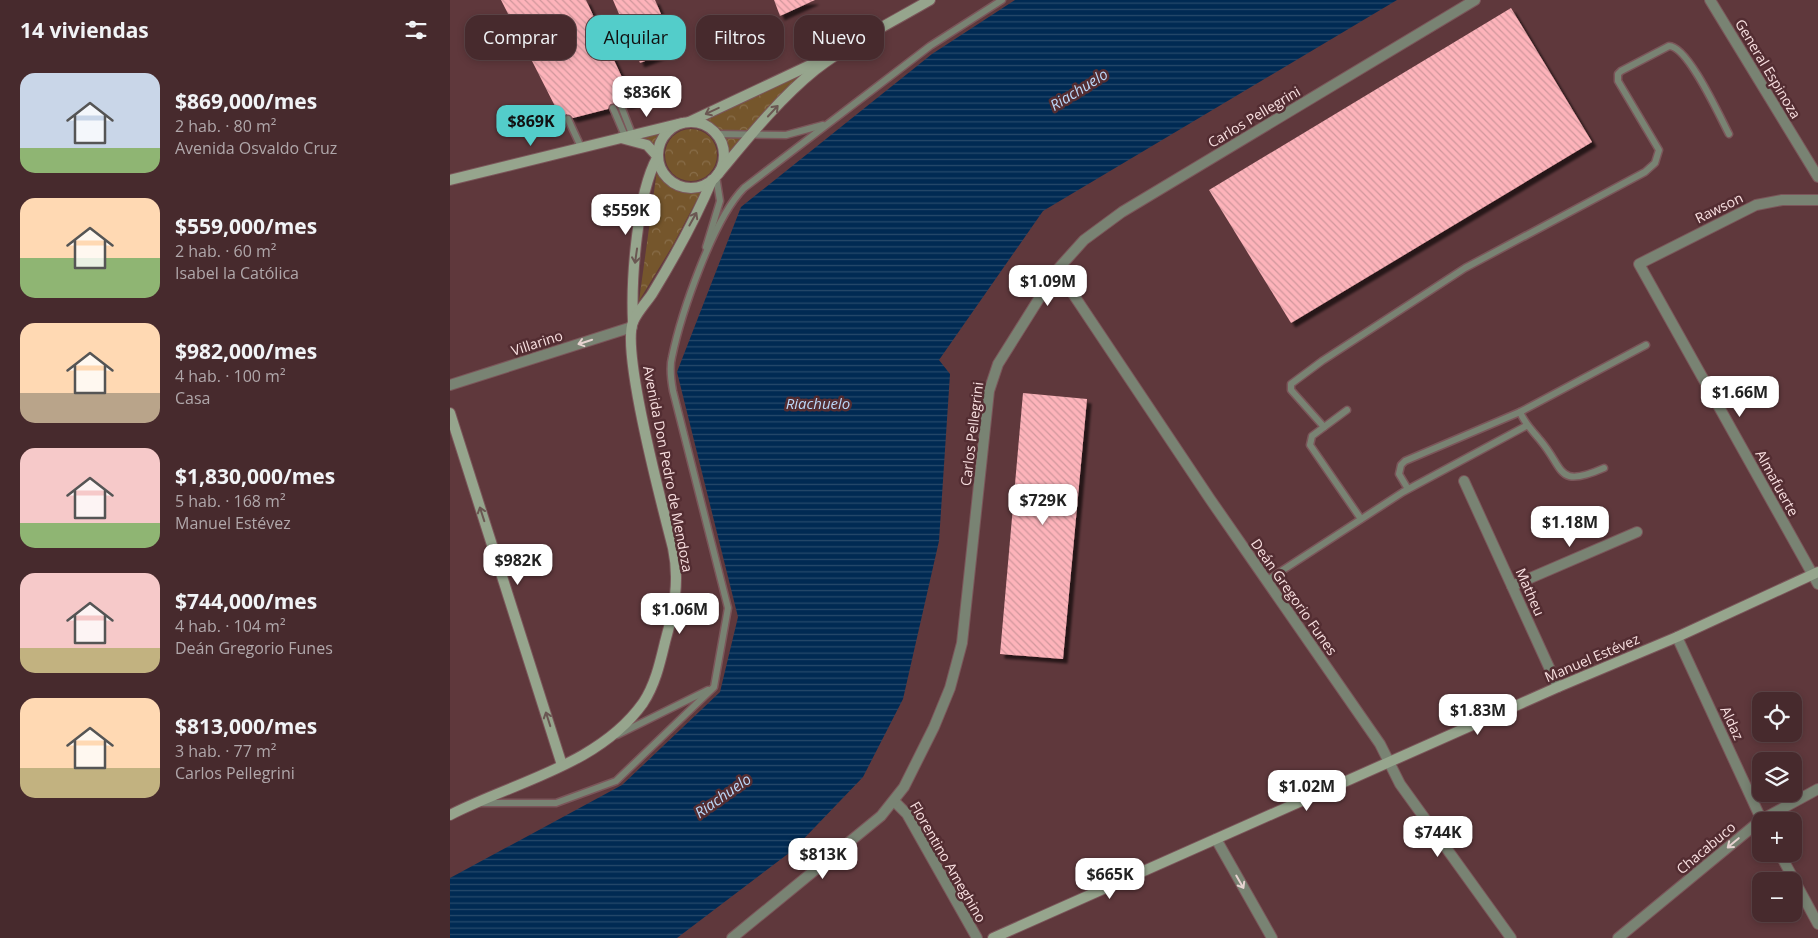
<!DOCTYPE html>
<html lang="es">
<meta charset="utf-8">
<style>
:root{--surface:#472a2d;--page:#4e3235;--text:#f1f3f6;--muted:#b0a7aa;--line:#5f4649;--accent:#53cdca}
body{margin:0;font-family:"Open Sans",sans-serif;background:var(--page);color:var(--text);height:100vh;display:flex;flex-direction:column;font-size:19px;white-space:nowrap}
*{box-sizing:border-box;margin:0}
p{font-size:16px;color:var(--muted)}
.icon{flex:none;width:28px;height:28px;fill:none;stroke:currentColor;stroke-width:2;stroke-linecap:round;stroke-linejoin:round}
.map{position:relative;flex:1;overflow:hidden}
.details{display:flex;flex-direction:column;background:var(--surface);width:450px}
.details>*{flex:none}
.top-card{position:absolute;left:15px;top:15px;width:475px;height:45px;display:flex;gap:10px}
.controls{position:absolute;left:1302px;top:692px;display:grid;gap:10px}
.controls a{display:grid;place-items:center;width:50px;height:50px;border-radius:10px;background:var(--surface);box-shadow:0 2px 8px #0003,0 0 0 1px var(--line);font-size:25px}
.price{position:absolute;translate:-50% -42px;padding:0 11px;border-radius:10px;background:#fff;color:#222;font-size:16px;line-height:32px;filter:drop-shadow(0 1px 2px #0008)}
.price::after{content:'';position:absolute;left:50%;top:30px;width:15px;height:11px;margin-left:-8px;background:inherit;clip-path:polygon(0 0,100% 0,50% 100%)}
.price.current{background:var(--accent);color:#111}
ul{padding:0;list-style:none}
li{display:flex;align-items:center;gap:15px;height:125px;padding:0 20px}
li span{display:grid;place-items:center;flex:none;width:140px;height:100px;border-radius:15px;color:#555}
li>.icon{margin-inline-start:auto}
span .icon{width:60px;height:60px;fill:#fffc;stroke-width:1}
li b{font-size:21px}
h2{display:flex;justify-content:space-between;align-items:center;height:60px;padding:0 20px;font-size:21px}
.tag{padding:0 18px;border-radius:15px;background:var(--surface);box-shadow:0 2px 8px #0003,0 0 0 1px var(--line);font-size:18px;line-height:45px}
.tag.current{background:var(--accent);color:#111}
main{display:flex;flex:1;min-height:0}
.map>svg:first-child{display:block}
.park{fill:url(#park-crowns)}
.water{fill:url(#water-rules)}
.building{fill:url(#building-back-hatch);filter:url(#shadow)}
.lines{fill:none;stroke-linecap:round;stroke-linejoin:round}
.lane-casing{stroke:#7b565a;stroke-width:9}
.street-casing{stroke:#7b565a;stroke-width:12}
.secondary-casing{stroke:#7b565a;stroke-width:12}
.lane{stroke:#798373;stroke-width:6}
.street{stroke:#798373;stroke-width:10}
.secondary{stroke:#96a58d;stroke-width:10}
.oneway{stroke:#6a5752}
.oneway2{stroke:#e6d2d0}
.labels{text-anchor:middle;stroke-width:5;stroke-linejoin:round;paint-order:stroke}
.street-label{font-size:14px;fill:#f9e0e1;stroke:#532d32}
.water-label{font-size:15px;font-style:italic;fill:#bbd7f8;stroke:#532d32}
</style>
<main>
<section class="details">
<h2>14 viviendas<svg class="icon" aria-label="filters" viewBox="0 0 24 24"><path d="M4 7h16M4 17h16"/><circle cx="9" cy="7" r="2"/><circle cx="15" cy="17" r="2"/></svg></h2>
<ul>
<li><span style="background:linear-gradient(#c9d6e8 75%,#8fb573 0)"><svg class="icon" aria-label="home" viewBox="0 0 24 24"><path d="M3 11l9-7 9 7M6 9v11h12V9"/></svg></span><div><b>$869,000/mes</b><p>2 hab. · 80 m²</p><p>Avenida Osvaldo Cruz</p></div></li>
<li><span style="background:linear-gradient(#ffd9b3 60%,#8fb573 0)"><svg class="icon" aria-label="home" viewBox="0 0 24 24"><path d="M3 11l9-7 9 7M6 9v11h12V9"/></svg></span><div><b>$559,000/mes</b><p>2 hab. · 60 m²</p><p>Isabel la Católica</p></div></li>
<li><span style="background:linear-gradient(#ffd9b3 70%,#b9a48a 0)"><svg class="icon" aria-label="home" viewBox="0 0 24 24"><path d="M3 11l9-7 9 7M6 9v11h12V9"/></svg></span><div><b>$982,000/mes</b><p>4 hab. · 100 m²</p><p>Casa</p></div></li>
<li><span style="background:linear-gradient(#f6c9c9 75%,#8fb573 0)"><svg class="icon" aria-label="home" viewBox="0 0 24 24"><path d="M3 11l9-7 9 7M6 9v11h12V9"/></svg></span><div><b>$1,830,000/mes</b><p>5 hab. · 168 m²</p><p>Manuel Estévez</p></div></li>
<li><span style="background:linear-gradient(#f6c9c9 75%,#c2b280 0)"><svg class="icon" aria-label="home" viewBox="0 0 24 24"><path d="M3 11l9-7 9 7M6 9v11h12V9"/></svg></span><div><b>$744,000/mes</b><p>4 hab. · 104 m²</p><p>Deán Gregorio Funes</p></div></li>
<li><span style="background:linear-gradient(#ffd9b3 70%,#c2b280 0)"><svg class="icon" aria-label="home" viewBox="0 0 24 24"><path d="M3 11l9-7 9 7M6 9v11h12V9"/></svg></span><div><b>$813,000/mes</b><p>3 hab. · 77 m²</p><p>Carlos Pellegrini</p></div></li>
</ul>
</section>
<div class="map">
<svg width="1368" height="938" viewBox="0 0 1368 938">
<defs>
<pattern id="park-crowns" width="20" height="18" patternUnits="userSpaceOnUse" patternTransform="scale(1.25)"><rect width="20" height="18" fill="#75562c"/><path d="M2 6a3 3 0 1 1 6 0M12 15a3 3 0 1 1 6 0" fill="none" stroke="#896e4a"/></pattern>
<pattern id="water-rules" width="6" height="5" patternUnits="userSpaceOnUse" patternTransform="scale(1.25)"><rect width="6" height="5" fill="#002a53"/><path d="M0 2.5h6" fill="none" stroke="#26496b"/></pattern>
<pattern id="building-back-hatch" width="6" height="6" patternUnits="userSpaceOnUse" patternTransform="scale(1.25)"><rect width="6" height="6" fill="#fdb3ba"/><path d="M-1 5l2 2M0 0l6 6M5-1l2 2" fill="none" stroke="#d0979c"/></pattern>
<filter id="shadow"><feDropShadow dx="4.5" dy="4.5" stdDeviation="1" flood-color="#0009"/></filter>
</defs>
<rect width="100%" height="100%" fill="#5f383c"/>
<!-- park -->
<g class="park">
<path d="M353 72 277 154 271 131 252 120Z"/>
<path d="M220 128 212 135 206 149 177 137Z"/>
<circle cx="241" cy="155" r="26"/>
<path d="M207 170C221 190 228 193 252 190L223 245 189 301Z"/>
</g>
<!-- water -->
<path class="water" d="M565 0H947L593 211 489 360 500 374 489 541 453 699 413 777 343 850 227 938H0V878L172 785 270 692 288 617 227 372 291 207 482 54Z"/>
<!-- building -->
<g class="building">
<path d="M51 0H136L184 103 176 105 170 101 166 104H161L158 109 123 118 116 114 112 120Z"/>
<path d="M163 0H205L226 49 190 63Z"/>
<path d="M324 0H365L330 16Z"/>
<path d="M1061 8 1142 142 841 323 759 190Z"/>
<path d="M573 393 637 399 613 659 550 654Z"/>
</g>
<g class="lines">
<defs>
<g id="lane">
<path d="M171 106 182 134"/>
<path d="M163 108 175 136"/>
<path d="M118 119 131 147"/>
<path d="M266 134 336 135 373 125"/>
<path d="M256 247 270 201 266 176"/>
<path d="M897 410 862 436 860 445 911 519"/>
<path d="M1070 412C1075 424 1082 430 1090 440 1115 469 1106 489 1154 468"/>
<path d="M874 427 841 390V384L872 361 1015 268 1195 172 1205 163 1209 150 1168 81V74L1171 71 1219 46C1238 46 1270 117 1279 134"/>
<path d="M958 489 949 474 951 465 955 461 1070 412 1196 345"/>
<path d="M816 581 953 492 1076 426"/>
<path d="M167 735 258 690"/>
<path d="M31 803H106L166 781 264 687 278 608 223 391C221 380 219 368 222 357 231 314 263 219 294 188L480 46 552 0"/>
</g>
<g id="street">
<path d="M1260 0 1368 177"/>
<path d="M1368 200H1332L1306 205 1189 264 1368 584"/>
<path d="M607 270 760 499 930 744 950 784 1061 938"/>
<path d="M0 385 182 327"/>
<path d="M1014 481 1108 687"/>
<path d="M1062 586 1187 532"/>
<path d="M1227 637 1312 821"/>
<path d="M444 801 457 814 527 938"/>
<path d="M766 839 822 938"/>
<path d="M1330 854 1368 924"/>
<path d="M282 938 431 816 454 787 484 727 500 688 512 643 539 391 548 364 607 270 634 240 672 212 1025 0"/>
<path d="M1168 938 1311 820 1368 789"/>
</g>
<g id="secondary">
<path d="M239 122 371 60"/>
<circle cx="241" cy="155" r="33"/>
<path d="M171 138 197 145 207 156"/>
<path d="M268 174C298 138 329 99 365 70 400 43 442 22 480 0"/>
<path d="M0 180 232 123"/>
<path d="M183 322C181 280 187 194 207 158"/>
<path d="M0 413 112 765"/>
<path d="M0 815C64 782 149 765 193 703 205 685 210 663 215 642 224 610 230 581 223 548 213 509 171 352 183 322 187 312 196 303 202 294 224 258 246 218 262 180"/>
<path d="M543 938 1108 687 1227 637 1368 572"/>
</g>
</defs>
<!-- lane casing -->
<use href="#lane" class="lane-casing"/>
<!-- street casing -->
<use href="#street" class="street-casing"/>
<!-- secondary casing -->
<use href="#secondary" class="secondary-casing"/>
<!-- lane -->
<use href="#lane" class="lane"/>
<!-- street -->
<use href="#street" class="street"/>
<!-- secondary -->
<use href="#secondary" class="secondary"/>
</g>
<!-- one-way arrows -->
<defs><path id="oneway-shaft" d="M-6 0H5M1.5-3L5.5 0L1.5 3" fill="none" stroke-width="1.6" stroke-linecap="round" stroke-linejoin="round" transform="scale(1.25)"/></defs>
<g class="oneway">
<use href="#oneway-shaft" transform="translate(262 111) rotate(155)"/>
<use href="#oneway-shaft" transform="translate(323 111) rotate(-47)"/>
<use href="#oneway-shaft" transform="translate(243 219) rotate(-61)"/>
<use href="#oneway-shaft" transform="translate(186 256) rotate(98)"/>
<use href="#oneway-shaft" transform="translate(32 514) rotate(-108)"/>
<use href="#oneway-shaft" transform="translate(98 719) rotate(-108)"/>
</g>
<g class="oneway2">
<use href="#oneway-shaft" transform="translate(135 342) rotate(162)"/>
<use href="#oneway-shaft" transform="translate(1283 843) rotate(140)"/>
<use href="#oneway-shaft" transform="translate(790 882) rotate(60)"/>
</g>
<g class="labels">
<!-- street labels -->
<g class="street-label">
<text transform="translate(1318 69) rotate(59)" y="5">General Espinoza</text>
<text transform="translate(804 117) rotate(-31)" y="5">Carlos Pellegrini</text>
<text transform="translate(1269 208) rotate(-26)" y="5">Rawson</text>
<text transform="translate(87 343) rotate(-18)" y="5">Villarino</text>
<text transform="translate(522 434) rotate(-83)" y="5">Carlos Pellegrini</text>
<text transform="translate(218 469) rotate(79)" y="5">Avenida Don Pedro de Mendoza</text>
<text transform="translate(1327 483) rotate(61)" y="5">Almafuerte</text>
<text transform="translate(1080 592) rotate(66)" y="5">Matheu</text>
<text transform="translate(844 597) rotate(55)" y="5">Deán Gregorio Funes</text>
<text transform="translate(1142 658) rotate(-23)" y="5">Manuel Estévez</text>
<text transform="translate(1282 723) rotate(65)" y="5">Aldaz</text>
<text transform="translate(1256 848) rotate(-40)" y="5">Chacabuco</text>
<text transform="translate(498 862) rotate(60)" y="5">Florentino Ameghino</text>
</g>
<!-- water labels -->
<g class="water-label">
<text transform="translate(629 90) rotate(-32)" y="5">Riachuelo</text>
<text x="368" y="409">Riachuelo</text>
<text transform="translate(273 796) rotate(-35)" y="5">Riachuelo</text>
</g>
</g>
</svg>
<div class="controls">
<a><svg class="icon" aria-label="locate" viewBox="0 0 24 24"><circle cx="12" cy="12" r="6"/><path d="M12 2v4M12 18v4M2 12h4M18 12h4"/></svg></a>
<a><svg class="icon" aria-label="layers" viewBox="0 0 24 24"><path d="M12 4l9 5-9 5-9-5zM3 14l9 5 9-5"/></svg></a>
<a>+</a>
<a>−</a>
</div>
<b class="price" style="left:197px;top:118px">$836K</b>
<b class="price current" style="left:81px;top:147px">$869K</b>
<b class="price" style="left:176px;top:236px">$559K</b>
<b class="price" style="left:598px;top:307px">$1.09M</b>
<b class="price" style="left:1290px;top:418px">$1.66M</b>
<b class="price" style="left:593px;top:526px">$729K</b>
<b class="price" style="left:1120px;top:548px">$1.18M</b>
<b class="price" style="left:68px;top:586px">$982K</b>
<b class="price" style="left:230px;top:635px">$1.06M</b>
<b class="price" style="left:1028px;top:736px">$1.83M</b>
<b class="price" style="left:857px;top:812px">$1.02M</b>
<b class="price" style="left:988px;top:858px">$744K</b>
<b class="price" style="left:373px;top:880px">$813K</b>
<b class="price" style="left:660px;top:900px">$665K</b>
<div class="top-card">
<a class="tag">Comprar</a>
<a class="tag current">Alquilar</a>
<a class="tag">Filtros</a>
<a class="tag">Nuevo</a>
</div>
</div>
</main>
